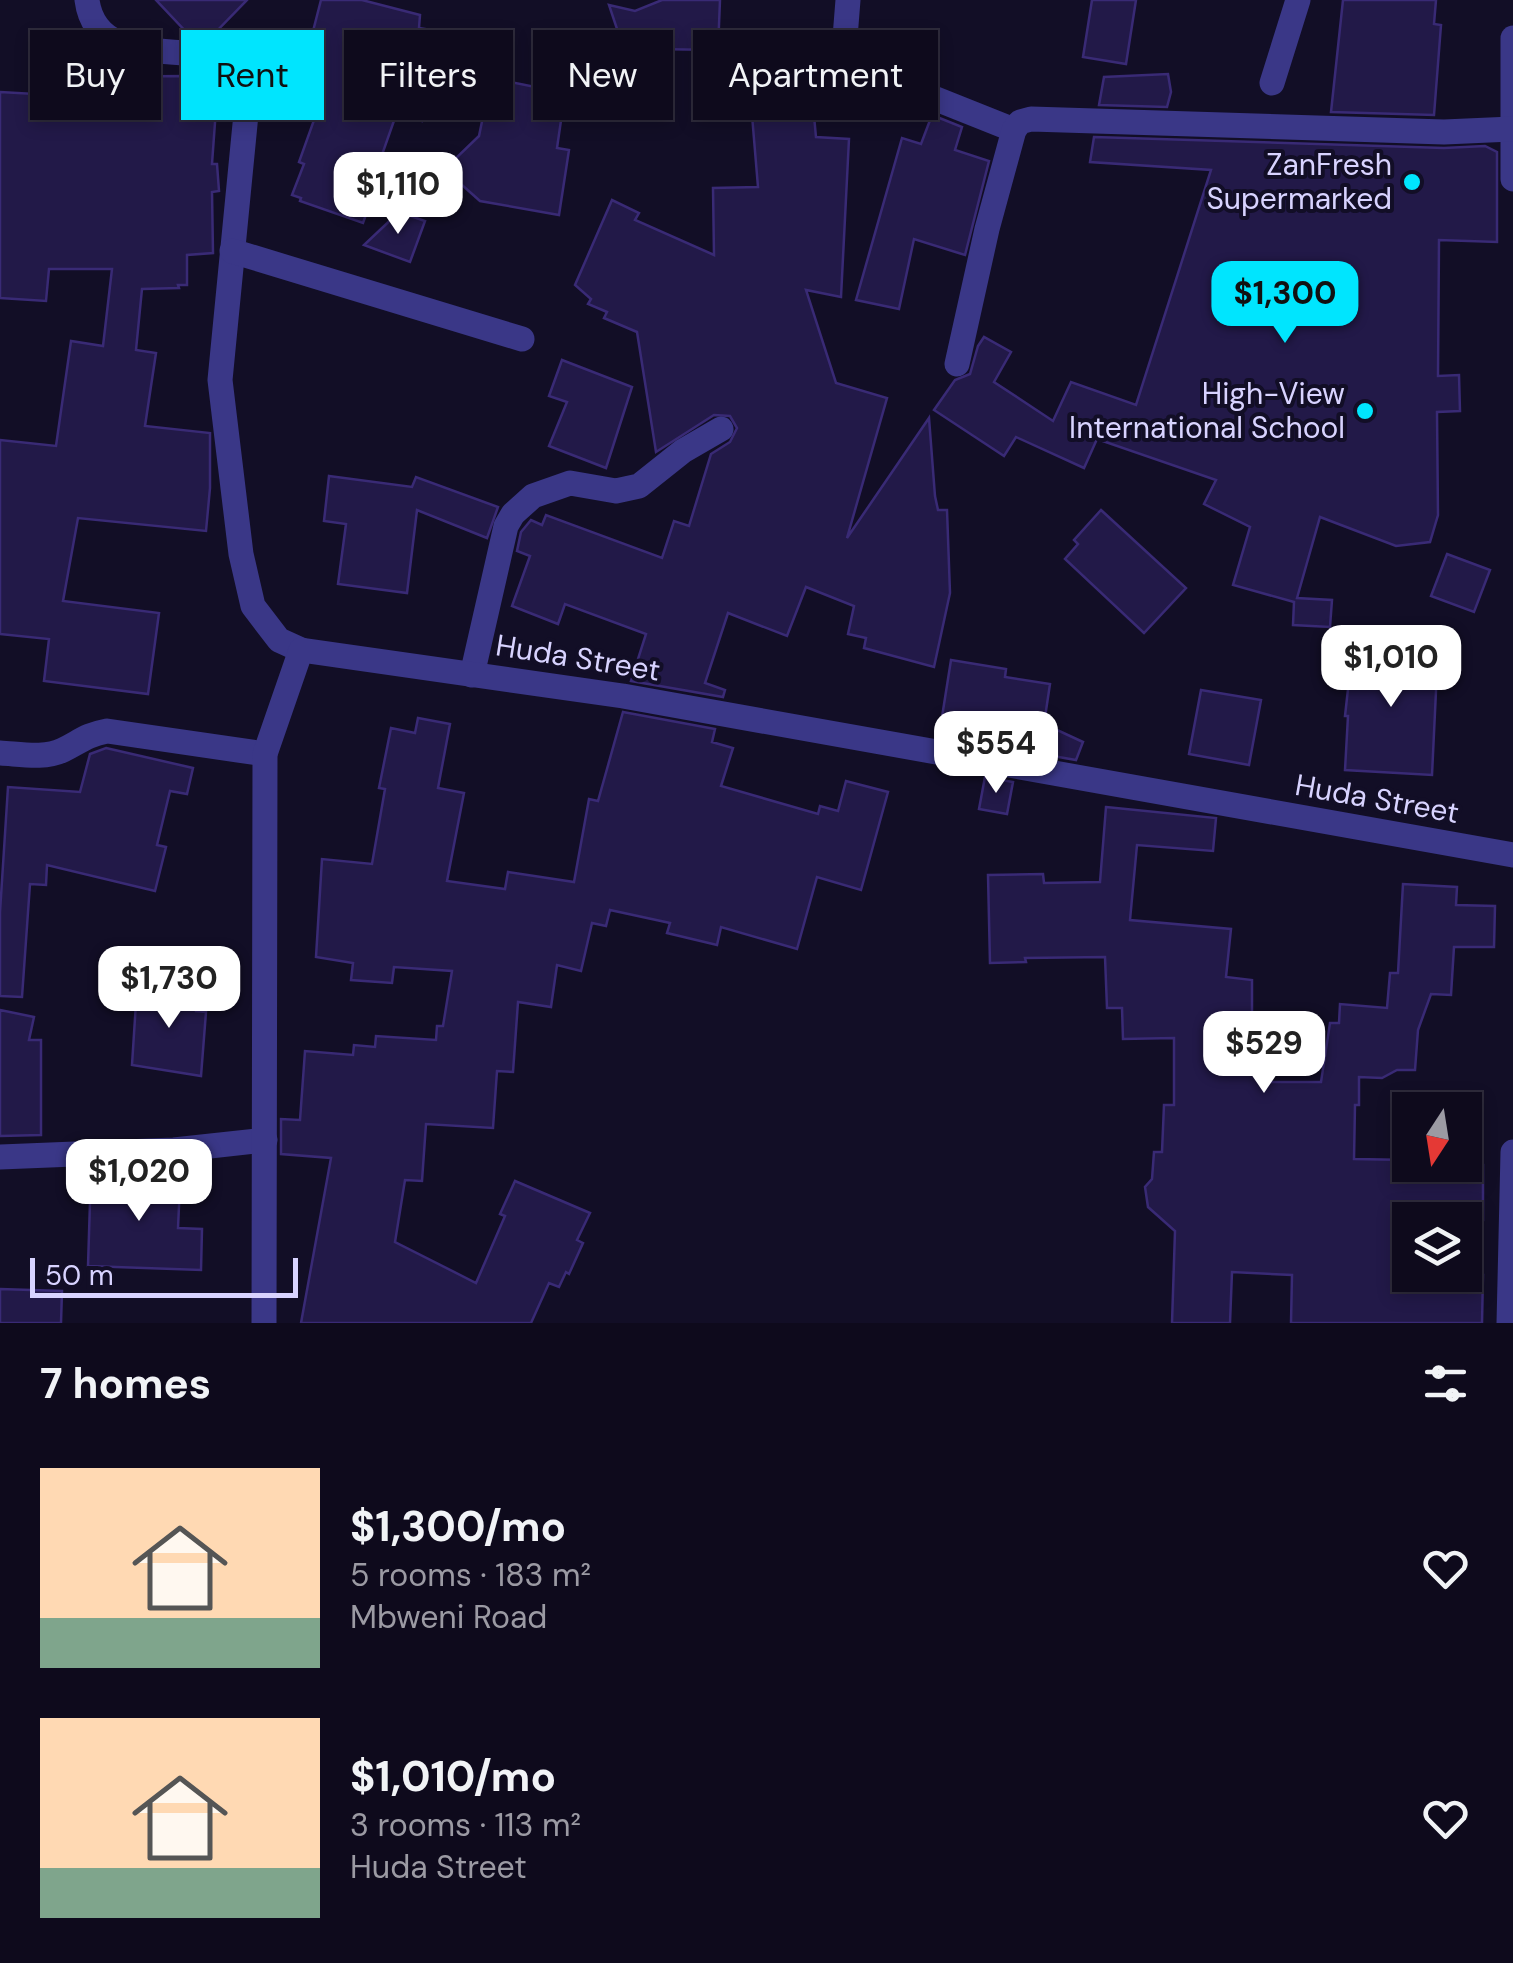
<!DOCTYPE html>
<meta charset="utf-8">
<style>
:root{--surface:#0e0a1c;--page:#171325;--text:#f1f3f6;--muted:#9b9aa3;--line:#2e2b3b;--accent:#00e5fe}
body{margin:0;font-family:"DM Sans",sans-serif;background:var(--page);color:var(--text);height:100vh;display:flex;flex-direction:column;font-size:38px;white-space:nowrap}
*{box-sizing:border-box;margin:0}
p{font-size:32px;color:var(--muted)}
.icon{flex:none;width:55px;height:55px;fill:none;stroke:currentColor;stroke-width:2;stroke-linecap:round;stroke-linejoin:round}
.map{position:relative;height:1323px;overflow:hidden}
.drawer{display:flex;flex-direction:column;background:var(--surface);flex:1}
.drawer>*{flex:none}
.top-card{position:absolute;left:30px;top:30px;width:1000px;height:90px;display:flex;gap:20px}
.needle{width:65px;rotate:192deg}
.fabs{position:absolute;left:1392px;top:1092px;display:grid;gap:20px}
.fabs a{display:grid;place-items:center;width:90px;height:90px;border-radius:0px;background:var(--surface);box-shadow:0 5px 15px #0003,0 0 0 2px var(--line);font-size:50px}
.scale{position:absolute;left:30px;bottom:25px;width:268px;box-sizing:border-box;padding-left:10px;border:5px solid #d8d3ff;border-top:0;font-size:28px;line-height:35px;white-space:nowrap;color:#d8d3ff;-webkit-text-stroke:8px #120e26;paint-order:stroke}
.price{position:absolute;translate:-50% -85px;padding:0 22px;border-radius:20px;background:#fff;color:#222;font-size:32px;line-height:65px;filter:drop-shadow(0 2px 5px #0008)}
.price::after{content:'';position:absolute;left:50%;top:60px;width:30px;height:22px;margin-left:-15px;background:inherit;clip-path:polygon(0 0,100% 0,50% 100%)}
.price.active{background:var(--accent);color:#111}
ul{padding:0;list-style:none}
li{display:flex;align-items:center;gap:30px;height:250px;padding:0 40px}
li span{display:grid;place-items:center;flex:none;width:280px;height:200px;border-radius:0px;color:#555}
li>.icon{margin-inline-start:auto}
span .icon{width:120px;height:120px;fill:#fffc;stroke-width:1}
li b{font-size:42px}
h2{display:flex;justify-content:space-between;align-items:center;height:120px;padding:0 40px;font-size:42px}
.pill{padding:0 35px;border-radius:0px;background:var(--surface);box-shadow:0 5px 15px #0003,0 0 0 2px var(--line);font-size:35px;line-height:90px}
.pill.active{background:var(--accent);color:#111}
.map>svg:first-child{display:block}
.building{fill:#221948;stroke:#392a75;stroke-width:2.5}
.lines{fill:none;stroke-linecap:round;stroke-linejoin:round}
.minor{stroke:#3a3787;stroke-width:25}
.poi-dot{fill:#00e5fe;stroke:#120e26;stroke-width:4}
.labels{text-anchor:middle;stroke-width:8;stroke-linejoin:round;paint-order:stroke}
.poi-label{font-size:30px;fill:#d8d3ff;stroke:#120e26;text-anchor:end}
.street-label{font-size:30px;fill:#d8d3ff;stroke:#120e26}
</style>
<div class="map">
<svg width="1513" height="1323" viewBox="0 0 1513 1323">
<rect width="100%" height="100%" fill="#120e26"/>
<!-- building -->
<g class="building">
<path d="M156 0H247L209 39 191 37Z"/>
<path d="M321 0H362L420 15 419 28 443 32 422 121 396 115 378 166 383 168 363 223 300 201 301 198 292 195 304 164 299 162 323 95 299 86Z"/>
<path d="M662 0H720L718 50 653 49 660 71H631L609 5 635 11Z"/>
<path d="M1092 0H1136L1126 64 1083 57Z"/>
<path d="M1343 0H1436L1434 24 1441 25 1434 115 1331 112Z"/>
<path d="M1168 74 1171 92 1167 107 1099 105 1104 77Z"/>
<path d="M186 76 201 78 217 95 212 164H217L219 191 212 192 213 253 187 255V285H178L179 288 142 289 136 350 156 353 145 426 210 433V488L206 531 78 518 63 601 159 613 148 694 44 681 49 639 0 634V440L56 446 71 341 103 346 112 269H49L46 301 0 298V92L70 96V77Z"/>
<path d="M491 78 565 93 557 148 569 150 559 215 480 201 453 177 456 158 479 136Z"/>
<path d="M795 99V105H813L816 137 849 139 841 297 806 290 836 383 887 398 847 538 929 418 935 496 938 510H947L950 593 934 667 864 648 866 638 848 634 854 606 806 587 787 636 728 613 705 683 725 690 723 697 631 681 646 634 565 604 558 624 512 606 530 556 517 551 521 532 531 520 542 525 546 515 662 558 674 521 689 526 711 454 730 442 737 428 730 416 714 415 656 452 637 332 604 318 607 312 588 304 591 299 575 285 612 200 639 213 635 220 714 255 713 188 758 187 751 103Z"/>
<path d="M932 115 962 127 955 150 989 161 965 255 914 239 899 309 856 300 902 138 921 144Z"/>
<path d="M1094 137 1444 148 1485 146 1497 152V242L1439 240 1438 376 1459 375 1460 411 1437 412 1438 515 1430 542 1396 546 1320 517 1297 598 1332 600 1330 627 1293 625 1294 602 1233 585 1250 527 1204 504 1216 480 1097 439 1084 468 1016 437 1004 456 934 410 955 380 970 374 978 346 984 337 1011 352 994 382 1053 421 1071 382 1136 405 1211 170 1090 162Z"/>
<path d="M399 212 425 221 410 262 364 245Z"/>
<path d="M562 360 632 387 606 468 549 446 567 402 549 396Z"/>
<path d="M329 476 412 487 416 477 498 507 487 538 417 510 407 593 338 584 346 524 324 521Z"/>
<path d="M1101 510 1186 588 1144 633 1065 559 1078 544 1074 540Z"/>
<path d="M1447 554 1490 570 1474 612 1431 596Z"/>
<path d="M1353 644 1438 649 1432 775 1345 770 1348 716H1345Z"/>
<path d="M951 660 1006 669 1005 677 1050 684 1044 724 1083 742 1076 760 939 736Z"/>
<path d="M1201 690 1261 700 1249 765 1189 754Z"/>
<path d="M623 712 715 729 712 742 733 748 721 786 818 814 820 806 838 811 846 781 888 792 861 890 817 877 797 949 721 927 717 945 667 933 670 923 610 910 606 926 592 923 581 971 557 965 551 1007 518 1002 513 1072 497 1071 493 1128 426 1124 422 1181 405 1180 395 1242 476 1283 505 1216 500 1214 515 1181 590 1213 577 1240 583 1243 569 1274 566 1272 559 1287 549 1283 531 1323H301L331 1158 281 1154V1119L300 1120 305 1051 353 1055 354 1045 375 1047 376 1036 436 1040 437 1026H443L452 971 394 967 392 983 351 980 353 963 316 957 322 859 372 864 385 789 379 788 391 728 415 733 418 718 450 724 438 788 464 793 447 881 505 889 508 872 574 882 589 799 598 801Z"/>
<path d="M106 748 193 768 187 794 170 791 157 845 166 847 155 891 47 865 46 885 30 884 22 997 0 996V912L8 787 80 792 90 754Z"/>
<path d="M985 777 1013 782 1007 814 979 809Z"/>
<path d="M1106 807 1216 818 1213 851 1137 845 1130 920 1231 929 1226 977 1252 980V1026L1270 1027 1267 1082H1321L1330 1023H1339L1340 1004 1387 1008 1390 973H1398L1403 884 1457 887 1456 905 1495 906 1494 947H1454L1451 995 1431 994 1418 1030 1415 1070H1397L1382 1078 1359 1077V1105H1355L1354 1159 1410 1160V1165H1483V1220H1410V1275H1483L1482 1323H1291L1292 1275 1232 1272 1230 1323H1172L1175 1231 1148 1207 1145 1187 1152 1179 1154 1152H1162L1164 1105H1174V1038L1123 1039 1122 1008H1107L1105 957 1025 958 1026 962 990 963 988 875 1043 874 1044 883 1100 882Z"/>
<path d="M137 987 197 991 196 1011 206 1012 201 1076 132 1065Z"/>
<path d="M0 1010 34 1017 29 1040H41V1135L0 1136Z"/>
<path d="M142 1168V1183L180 1184 178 1228 202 1229 201 1270 88 1266 91 1170Z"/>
<path d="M0 1289 62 1291 61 1323H0Z"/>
</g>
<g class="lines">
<!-- minor -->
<g class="minor">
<path d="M87 0C94 55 152 49 195 54 202 55 211 55 217 59 237 71 241 93 246 114L220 380 241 554 253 606 279 640 301 650"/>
<path d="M848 0 844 50 851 65 1014 130"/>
<path d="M1513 38V179"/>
<path d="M1272 83 1298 0"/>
<path d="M232 251 522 339"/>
<path d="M957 364 987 229 1014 130 1020 122 1031 119 1444 132 1512 129"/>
<path d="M472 675 506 526 513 514 533 496 570 483 616 491 639 486 683 451 721 429"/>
<path d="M0 753C20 754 45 759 63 750 81 741 86 735 107 731L265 754"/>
<path d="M0 1157 174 1150 265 1140"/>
<path d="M264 1323 265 754 301 650 623 696 1513 855"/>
<path d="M1509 1323 1513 1152"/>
</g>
</g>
<!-- markers -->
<g class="poi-dot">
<circle cx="1412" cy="182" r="10"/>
<circle cx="1365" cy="411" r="10"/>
</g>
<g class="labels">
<!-- poi labels -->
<g class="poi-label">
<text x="1392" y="175">ZanFresh<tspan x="1392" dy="34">Supermarked</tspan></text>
<text x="1345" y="404">High-View<tspan x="1345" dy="34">International School</tspan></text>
</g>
<!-- street labels -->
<g class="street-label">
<text transform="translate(578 658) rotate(9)" y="10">Huda Street</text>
<text transform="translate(1377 799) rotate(10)" y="10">Huda Street</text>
</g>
</g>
</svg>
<div class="fabs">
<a><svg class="needle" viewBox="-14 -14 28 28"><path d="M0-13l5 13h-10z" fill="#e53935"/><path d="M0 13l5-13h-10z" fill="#9b9aa3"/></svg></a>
<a><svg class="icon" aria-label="layers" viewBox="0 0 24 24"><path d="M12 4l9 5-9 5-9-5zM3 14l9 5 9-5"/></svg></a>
</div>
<div class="scale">50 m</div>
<b class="price" style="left:398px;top:237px">$1,110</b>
<b class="price active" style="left:1285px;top:346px">$1,300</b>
<b class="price" style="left:1391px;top:710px">$1,010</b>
<b class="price" style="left:996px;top:796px">$554</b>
<b class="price" style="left:169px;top:1031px">$1,730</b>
<b class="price" style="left:1264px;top:1096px">$529</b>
<b class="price" style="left:139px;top:1224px">$1,020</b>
<div class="top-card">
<a class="pill">Buy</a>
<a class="pill active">Rent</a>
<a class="pill">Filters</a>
<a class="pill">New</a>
<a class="pill">Apartment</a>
</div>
</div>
<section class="drawer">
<h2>7 homes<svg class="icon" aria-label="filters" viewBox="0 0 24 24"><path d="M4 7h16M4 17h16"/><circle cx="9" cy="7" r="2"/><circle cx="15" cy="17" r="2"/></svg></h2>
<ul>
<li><span style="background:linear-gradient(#ffd9b3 75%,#7fa58c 0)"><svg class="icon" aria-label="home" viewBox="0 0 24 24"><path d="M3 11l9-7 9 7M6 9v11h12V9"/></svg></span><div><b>$1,300/mo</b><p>5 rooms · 183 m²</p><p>Mbweni Road</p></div><svg class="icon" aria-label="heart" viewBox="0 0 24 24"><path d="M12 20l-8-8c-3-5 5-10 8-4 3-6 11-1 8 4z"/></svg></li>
<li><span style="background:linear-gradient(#ffd9b3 75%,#7fa58c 0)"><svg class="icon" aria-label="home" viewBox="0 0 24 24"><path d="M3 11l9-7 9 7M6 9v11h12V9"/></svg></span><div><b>$1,010/mo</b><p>3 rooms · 113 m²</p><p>Huda Street</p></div><svg class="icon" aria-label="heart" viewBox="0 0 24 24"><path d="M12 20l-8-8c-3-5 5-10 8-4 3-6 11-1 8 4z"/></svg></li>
</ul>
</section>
